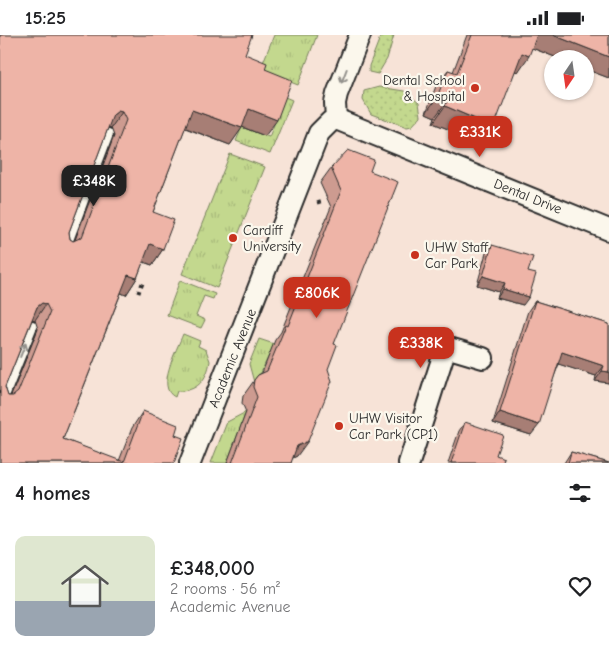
<!DOCTYPE html>
<meta charset="utf-8">
<style>
:root{--surface:#fff;--page:#f2f2f2;--text:#202124;--muted:#757577;--line:#e0e0e0;--accent:#c8321e}
body{margin:0;font-family:"Comic Neue",sans-serif;background:var(--page);color:var(--text);height:100vh;display:flex;flex-direction:column;font-size:19px;white-space:nowrap}
*{box-sizing:border-box;margin:0}
p{font-size:16px;color:var(--muted)}
.icon{flex:none;width:28px;height:28px;fill:none;stroke:currentColor;stroke-width:2;stroke-linecap:round;stroke-linejoin:round}
.map{position:relative;height:428px;overflow:hidden}
.side{display:flex;flex-direction:column;background:var(--surface);flex:1}
.side>*{flex:none}
.needle{width:32px;rotate:193deg}
.buttons{position:absolute;left:544px;top:15px;display:grid;gap:10px}
.buttons a{display:grid;place-items:center;width:50px;height:50px;border-radius:50%;background:var(--surface);box-shadow:0 1px 4px #0004;font-size:25px}
.price{position:absolute;translate:-50% -42px;padding:0 11px;border-radius:10px;background:var(--accent);color:#fff;font-size:16px;line-height:32px;filter:drop-shadow(0 1px 2px #0008)}
.price::after{content:'';position:absolute;left:50%;top:30px;width:15px;height:11px;margin-left:-8px;background:inherit;clip-path:polygon(0 0,100% 0,50% 100%)}
.price.current{background:#222;color:#fff}
ul{padding:0;list-style:none}
li{display:flex;align-items:center;gap:15px;height:125px;padding:0 15px}
li+li{border-top:1px solid var(--line)}
li span{display:grid;place-items:center;flex:none;width:140px;height:100px;border-radius:10px;color:#555}
li>.icon{margin-inline-start:auto}
span .icon{width:60px;height:60px;fill:#fffc;stroke-width:1}
li b{font-size:21px}
h2{display:flex;justify-content:space-between;align-items:center;height:60px;padding:0 15px;font-size:21px}
.status{display:flex;justify-content:space-between;align-items:center;height:35px;padding:0 25px;background:var(--surface);direction:ltr}
.status svg{height:14px;fill:currentColor}
.map>svg:first-child{display:block}
.grass{fill:url(#grass-tufts);stroke:#77825c}
.garden{fill:url(#garden-dots);stroke:#77825c}
.lines{fill:none;stroke-linecap:round;stroke-linejoin:round}
.lane-casing{stroke:#2b2b2b;stroke-width:14}
.street-casing{stroke:#2b2b2b;stroke-width:24}
.path{stroke:#2b2b2b;stroke-width:3;stroke-dasharray:4 4;stroke-linecap:butt}
.lane{stroke:#fbf7ec;stroke-width:10}
.street{stroke:#fbf7ec;stroke-width:20}
.wall{fill:#cd9b90;stroke:#2b2b2b;fill-rule:evenodd}
.shaded-wall{fill:#a77e75;stroke:#2b2b2b}
.building{fill:#eeb4a7;stroke:#2b2b2b;fill-rule:evenodd}
.oneway{stroke:#93918c}
.poi-dot{fill:#c8321e;stroke:#fbf7ec;stroke-width:2}
.labels{text-anchor:middle;stroke-width:4.5;stroke-linejoin:round;paint-order:stroke}
.poi-label{font-size:14px;fill:#2b2b2b;stroke:#fbf7ec;text-anchor:start}
.street-label{font-size:14px;fill:#2b2b2b;stroke:#fbf7ec}
</style>
<div class="status"><b>15:25</b><svg viewBox="0 0 49 12"><path d="M0 12V9h3v3zM5 12V6h3v6zM10 12V3h3v9zM15 12V0h3v12zM26 1h20v11H26zM47 4h2v5h-2z"/></svg></div>
<div class="map">
<svg width="609" height="428" viewBox="0 0 609 428">
<defs>
<pattern id="grass-tufts" width="24" height="20" patternUnits="userSpaceOnUse" patternTransform="scale(1.25)"><rect width="24" height="20" fill="#c3d88e"/><path d="M3 7l-1-3M5 7V3M7 7l1-3M15 17l-1-3M17 17v-4M19 17l1-3" fill="none" stroke="#a8ba7b"/></pattern>
<pattern id="garden-dots" width="8" height="8" patternUnits="userSpaceOnUse" patternTransform="scale(1.25)"><rect width="8" height="8" fill="#c3d88e"/><path d="M2 2h.1M6 6h.1" fill="none" stroke="#a8ba7b" stroke-width="1.8" stroke-linecap="round"/></pattern>
</defs>
<rect width="100%" height="100%" fill="#f7e3d7"/>
<filter id="ink" filterUnits="userSpaceOnUse"><feTurbulence type="fractalNoise" baseFrequency=".02" numOctaves="2"/><feDisplacementMap in="SourceGraphic" scale="10" xChannelSelector="R" yChannelSelector="G"/><feConvolveMatrix kernelMatrix="1 2 1 2 8 2 1 2 1" color-interpolation-filters="sRGB"/></filter>
<g filter="url(#ink)">
<!-- grass -->
<g class="grass">
<path d="M274 0H317L298 50 260 35Z"/>
<path d="M285 62 292 65 270 119 236 106 242 92 269 102Z"/>
<path d="M230 119 265 132 217 253 182 239Z"/>
<path d="M180 245 215 259 213 264 204 261 196 281 205 285 201 293 167 280Z"/>
<path d="M183 299 200 306 198 311 206 315 210 326C207 345 197 357 177 356L175 362C155 353 177 315 183 299Z"/>
<path d="M259 304 274 309 255 351 249 329Z"/>
<path d="M246 377 227 428H211L227 387Z"/>
</g>
<!-- garden -->
<g class="garden">
<path d="M381 0H394L387 24 378 39 369 37V31Z"/>
<path d="M379 52 404 56 419 68 421 81 412 91 407 92 371 79 363 65 364 56Z"/>
</g>
<g class="lines">
<defs>
<g id="lane">
<path d="M65 213 108 99"/>
<path d="M0 371 32 291"/>
</g>
<g id="street">
<path d="M336 84 609 195"/>
<path d="M336 84 335 68 337 59 360 0"/>
<path d="M190 428 319 98 330 87 336 84"/>
<path d="M409 428 446 312 483 323"/>
</g>
</defs>
<!-- lane casing -->
<use href="#lane" class="lane-casing"/>
<!-- street casing -->
<use href="#street" class="street-casing"/>
<!-- path -->
<g class="path">
<path d="M317 168 323 166"/>
<path d="M140 249 145 251"/>
<path d="M137 256 143 258"/>
</g>
<!-- lane -->
<use href="#lane" class="lane"/>
<!-- street -->
<use href="#street" class="street"/>
</g>
<!-- wall -->
<g class="wall">
<path d="M0 0 245 19 265 34V101L242 92 230 110 185 93 153 177 163 214 152 230 143 227 137 243 126 260 121 258 63 404 119 426 132 393 143 376 175 400 174 428H0ZM108 93H111L114 101 75 205 73 206 70 204 69 197ZM32 285H35L38 294 11 361H8L5 352Z"/>
<path d="M467 0H609V43L532 13 518 37 515 36 483 108 433 88 435 82 426 78 436 51 448 35 453 37Z"/>
<path d="M331 133 370 136 334 309 297 421 292 423 291 428H227L246 377 242 368 243 361 258 340 262 338 275 305 281 297 331 172 320 148Z"/>
<path d="M492 210 528 237 523 270 497 263 499 257 477 250 486 218Z"/>
<path d="M535 266 609 289V348L595 346 596 341 559 329 531 400 493 388 528 276Z"/>
<path d="M465 387 502 428H448L459 396Z"/>
<path d="M571 417 609 428H564Z"/>
</g>
<!-- shaded-wall -->
<g class="shaded-wall">
<path d="M534 0H553L609 22V43L585 34V24H560L527 11Z"/>
<path d="M522 18 529 21 518 37 511 35Z"/>
<path d="M437 62 447 66 435 82 426 78Z"/>
<path d="M445 71 494 92 483 108 433 88Z"/>
<path d="M249 74 277 85 265 101 237 90Z"/>
<path d="M192 75 242 93 230 110 181 91Z"/>
<path d="M118 76 122 77 111 93 106 92 113 80Z"/>
<path d="M150 209 163 214 152 230 139 225Z"/>
<path d="M128 240 137 243 126 260 117 256Z"/>
<path d="M483 241 505 248 499 257 477 250Z"/>
<path d="M503 254 529 262 523 270 497 263Z"/>
<path d="M42 268 46 269 35 285 31 284 37 272Z"/>
<path d="M562 317 604 331 596 341 555 328Z"/>
<path d="M602 336 609 337V348L595 346Z"/>
<path d="M500 377 539 390 531 400 493 388Z"/>
<path d="M308 406 297 421 287 426 297 411Z"/>
</g>
<!-- building -->
<g class="building">
<path d="M0 0H252L245 19 267 28 265 34 292 45 277 85 249 74 242 93 192 75 153 177 174 185 163 214 150 209 137 243 128 240 63 404 124 427 143 376 178 390 175 400 183 403 174 428H0ZM118 76 122 77 126 85 82 202 73 206 70 204 69 197 113 80ZM42 268 46 269 50 277 18 357 13 361H8L5 352 37 272Z"/>
<path d="M472 0H537L529 21 522 18 494 92 445 71 447 66 437 62 448 35 457 38Z"/>
<path d="M553 0H609V22Z"/>
<path d="M348 115 374 125 370 136 398 147 334 309 337 310 328 334 332 346 308 406 297 411 291 428H232L257 362 253 352 254 345 258 340 267 336 286 290 288 291 341 156 331 133Z"/>
<path d="M492 210 533 222 528 237 536 239 529 262 503 254 505 248 483 241Z"/>
<path d="M535 266 609 289V337L602 336 604 331 562 317 539 390 500 377Z"/>
<path d="M465 387 503 400 496 420 504 423 502 428H451Z"/>
<path d="M571 417 609 428H568Z"/>
</g>
<!-- one-way arrows -->
<defs><path id="oneway-shaft" d="M-6 0H5M1.5-3L5.5 0L1.5 3" fill="none" stroke-width="1.6" stroke-linecap="round" stroke-linejoin="round" transform="scale(1.25)"/></defs>
<g class="oneway">
<use href="#oneway-shaft" transform="translate(344 41) rotate(111)"/>
<use href="#oneway-shaft" transform="translate(23 315) rotate(-68)"/>
</g>
</g>
<!-- markers -->
<g class="poi-dot">
<circle cx="475" cy="53" r="5"/>
<circle cx="233" cy="203" r="5"/>
<circle cx="415" cy="220" r="5"/>
<circle cx="339" cy="391" r="5"/>
</g>
<g class="labels">
<!-- poi labels -->
<g class="poi-label">
<text x="465" y="50" text-anchor="end">Dental School<tspan x="465" dy="16">&amp; Hospital</tspan></text>
<text x="243" y="200">Cardiff<tspan x="243" dy="16">University</tspan></text>
<text x="425" y="217">UHW Staff<tspan x="425" dy="16">Car Park</tspan></text>
<text x="349" y="388">UHW Visitor<tspan x="349" dy="16">Car Park (CP1)</tspan></text>
</g>
<!-- street labels -->
<g class="street-label">
<text transform="translate(528 161) rotate(22)" y="5">Dental Drive</text>
<text transform="translate(232 323) rotate(-68)" y="5">Academic Avenue</text>
</g>
</g>
</svg>
<div class="buttons">
<a><svg class="needle" viewBox="-14 -14 28 28"><path d="M0-13l5 13h-10z" fill="#e53935"/><path d="M0 13l5-13h-10z" fill="#757577"/></svg></a>
</div>
<b class="price" style="left:480px;top:123px">£331K</b>
<b class="price current" style="left:94px;top:172px">£348K</b>
<b class="price" style="left:317px;top:284px">£806K</b>
<b class="price" style="left:421px;top:334px">£338K</b>
</div>
<section class="side">
<h2>4 homes<svg class="icon" aria-label="filters" viewBox="0 0 24 24"><path d="M4 7h16M4 17h16"/><circle cx="9" cy="7" r="2"/><circle cx="15" cy="17" r="2"/></svg></h2>
<ul>
<li><span style="background:linear-gradient(#dfe7d0 65%,#9aa5b1 0)"><svg class="icon" aria-label="home" viewBox="0 0 24 24"><path d="M3 11l9-7 9 7M6 9v11h12V9"/></svg></span><div><b>£348,000</b><p>2 rooms · 56 m²</p><p>Academic Avenue</p></div><svg class="icon" aria-label="heart" viewBox="0 0 24 24"><path d="M12 20l-8-8c-3-5 5-10 8-4 3-6 11-1 8 4z"/></svg></li>
</ul>
</section>
